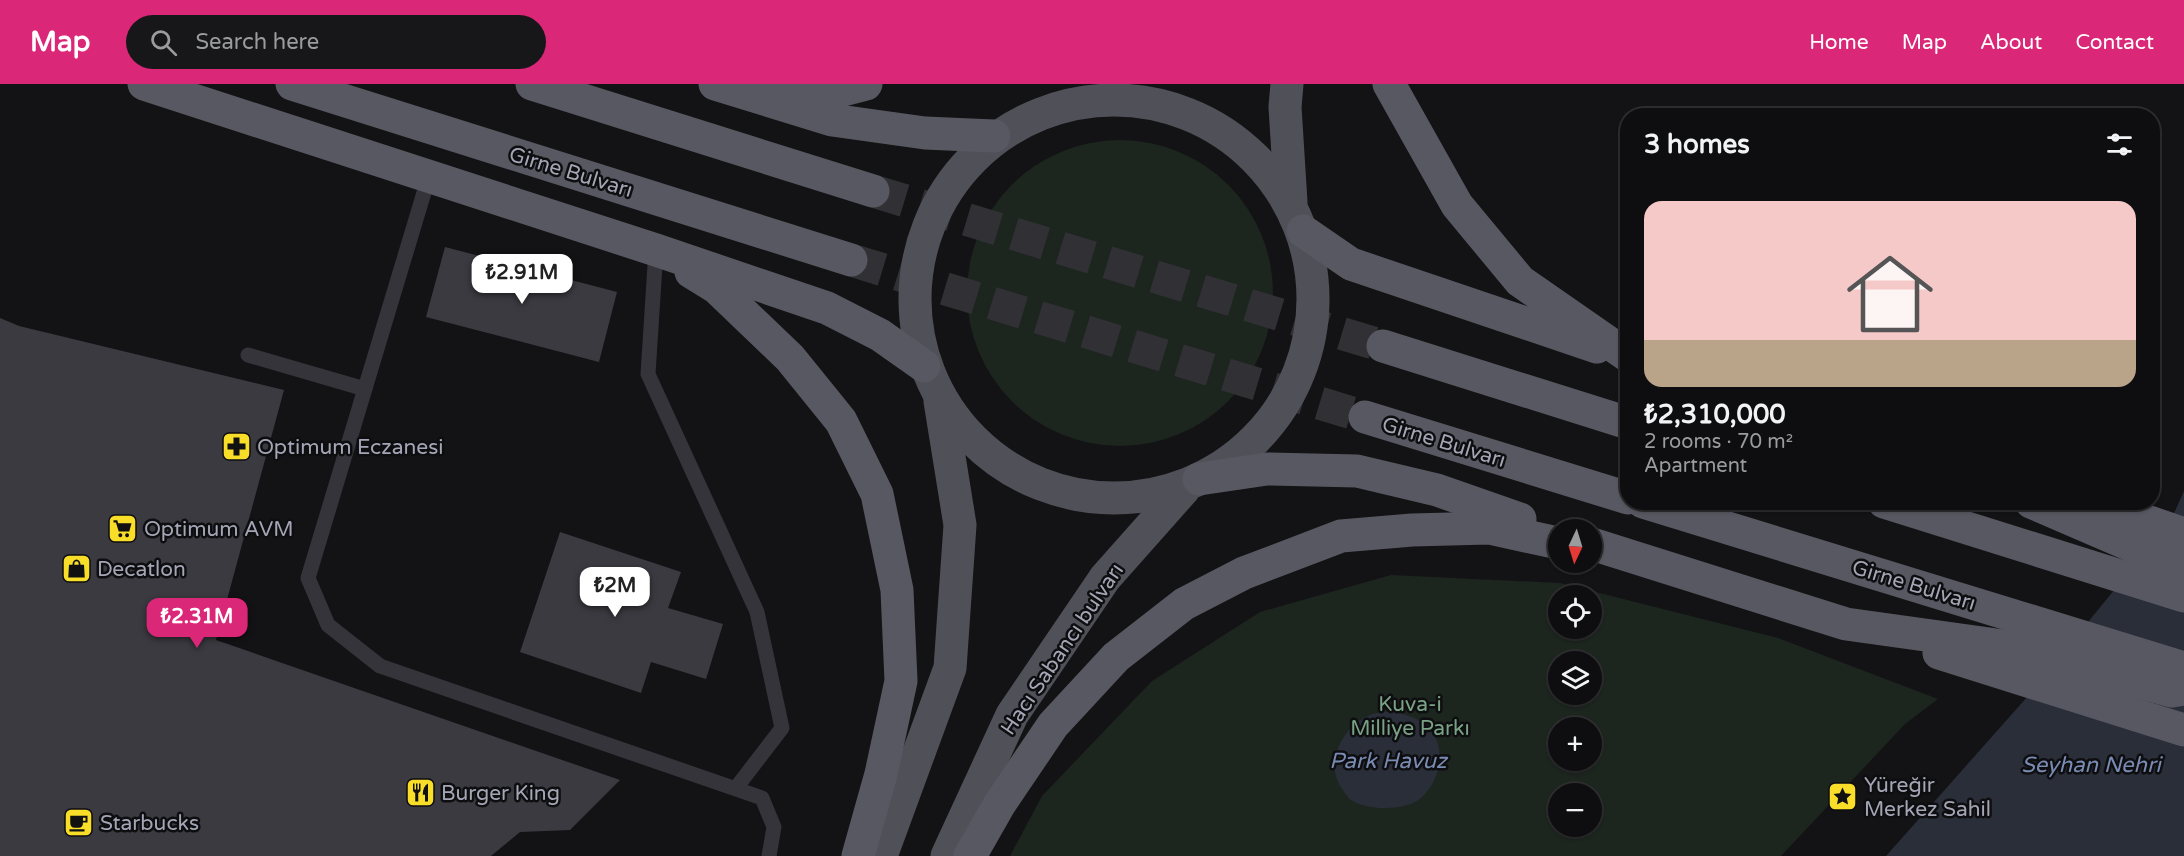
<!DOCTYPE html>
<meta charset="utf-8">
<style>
:root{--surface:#0e0e10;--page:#171719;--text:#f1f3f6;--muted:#9b9c9f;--line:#2e2e30;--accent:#db2777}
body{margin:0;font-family:"Varela Round",sans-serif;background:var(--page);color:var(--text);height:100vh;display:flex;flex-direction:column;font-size:22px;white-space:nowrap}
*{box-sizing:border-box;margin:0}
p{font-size:20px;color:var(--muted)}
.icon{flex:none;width:33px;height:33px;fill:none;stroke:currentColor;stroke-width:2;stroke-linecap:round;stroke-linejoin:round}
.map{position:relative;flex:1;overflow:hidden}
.side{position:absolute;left:1620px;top:24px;width:540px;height:402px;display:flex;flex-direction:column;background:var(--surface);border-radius:24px;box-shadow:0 2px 4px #0004,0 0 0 2px var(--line)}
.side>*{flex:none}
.needle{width:39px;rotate:184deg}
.tools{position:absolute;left:1548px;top:435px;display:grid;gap:12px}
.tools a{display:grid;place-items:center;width:54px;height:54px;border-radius:50%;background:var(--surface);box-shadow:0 2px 4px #0004,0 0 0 2px var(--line);font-size:30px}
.price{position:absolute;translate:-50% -51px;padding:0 14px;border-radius:12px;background:#fff;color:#222;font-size:20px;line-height:39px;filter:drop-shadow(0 2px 3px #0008)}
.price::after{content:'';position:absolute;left:50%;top:36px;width:18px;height:14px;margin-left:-9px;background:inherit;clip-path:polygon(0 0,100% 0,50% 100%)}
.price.on{background:var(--accent);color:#fff}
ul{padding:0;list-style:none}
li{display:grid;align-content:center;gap:12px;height:318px;padding:0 24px}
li+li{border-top:2px solid var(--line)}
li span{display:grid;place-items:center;height:186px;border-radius:18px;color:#555}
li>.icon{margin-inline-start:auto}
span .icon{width:108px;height:108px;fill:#fffc;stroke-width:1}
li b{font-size:26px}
h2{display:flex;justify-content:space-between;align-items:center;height:72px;padding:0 24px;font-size:26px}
header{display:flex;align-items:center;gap:36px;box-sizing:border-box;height:84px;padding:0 30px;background:var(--accent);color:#fff}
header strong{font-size:28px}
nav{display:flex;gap:33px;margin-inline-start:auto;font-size:21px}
.search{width:420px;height:54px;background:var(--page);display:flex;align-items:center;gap:15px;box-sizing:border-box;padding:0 21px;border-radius:33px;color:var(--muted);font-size:22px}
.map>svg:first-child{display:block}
.green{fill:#1d251f;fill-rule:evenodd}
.water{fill:#292e39}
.building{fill:#3b3a40}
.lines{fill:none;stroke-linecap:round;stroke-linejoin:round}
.trunk-tunnel{stroke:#303035;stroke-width:33;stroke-dasharray:33 16;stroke-linecap:butt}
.service{stroke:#34343a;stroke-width:15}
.primary{stroke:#505059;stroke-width:33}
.trunk{stroke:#585862;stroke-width:33}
.labels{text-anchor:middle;stroke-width:5;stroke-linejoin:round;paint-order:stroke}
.street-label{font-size:21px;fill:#a4a6b6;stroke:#0e0e10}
.poi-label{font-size:21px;fill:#a4a6b6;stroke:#0e0e10;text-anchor:start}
.park-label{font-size:21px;fill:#7aa285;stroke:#0e0e10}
.water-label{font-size:22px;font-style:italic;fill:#798bb2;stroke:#0e0e10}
</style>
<header>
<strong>Map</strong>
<div class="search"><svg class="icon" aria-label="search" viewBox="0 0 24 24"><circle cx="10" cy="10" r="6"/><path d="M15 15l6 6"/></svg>Search here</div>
<nav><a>Home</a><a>Map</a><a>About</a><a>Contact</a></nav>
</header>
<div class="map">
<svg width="2184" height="772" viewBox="0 0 2184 772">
<rect width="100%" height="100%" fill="#131315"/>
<!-- green -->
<g class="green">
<circle cx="1120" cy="209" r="153"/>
<path d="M1391 491 1560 499 1778 554 1938 615 1905 640 1781 772H1010L1042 712 1152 597 1260 528ZM1558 512H1592V544H1558ZM1558 578H1592V610H1558ZM1558 644H1592V676H1558ZM1558 710H1592V742H1558Z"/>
</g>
<!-- water -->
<g class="water">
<path d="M2184 407V772H1886L2028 612 2171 436Z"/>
<path d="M1393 626C1401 630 1411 632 1418 636 1449 653 1444 693 1421 714 1406 727 1367 727 1351 716 1347 713 1343 706 1340 702 1325 676 1344 641 1370 631 1377 628 1386 628 1393 626Z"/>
</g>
<!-- building -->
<g class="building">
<path d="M445 163 617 208 599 278 426 233Z"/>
<path d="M0 234 19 242 284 306 216 556 620 696 570 746 520 748 491 772H0Z"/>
<path d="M560 448 681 488 668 524 723 540 706 595 651 578 641 609 520 568Z"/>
</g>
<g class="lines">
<!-- trunk-tunnel -->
<g class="trunk-tunnel">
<path d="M873 107 1383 262"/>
<path d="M851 176 1365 333"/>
</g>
<!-- service -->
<g class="service">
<path d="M429 92 308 494 328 541 380 582 762 714 774 743 769 772"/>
<path d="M656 166 648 290 757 528 782 644 736 704"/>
<path d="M248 271 365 305"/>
</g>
<!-- primary -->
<g class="primary">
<path d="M1287 0 1285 23 1291 118"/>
<circle cx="1114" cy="215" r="199"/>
<path d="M881 772 950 584 960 441 940 317"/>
<path d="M947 772 1012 631 1105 494 1184 405"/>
</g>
<!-- trunk -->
<g class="trunk">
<path d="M144 0 656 166 827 224 880 251 924 282"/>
<path d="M292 0 851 176"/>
<path d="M532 0 873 107"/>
<path d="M715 0 832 36 925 49 994 52"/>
<path d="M1389 0 1457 121 1520 197 1628 272"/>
<path d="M779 13 839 7 866 0"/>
<path d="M1303 147 1351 180 1597 263"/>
<path d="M691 188 717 204 790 274 841 337 877 410 897 506 901 597 881 690 858 772"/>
<path d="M1383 262 1628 339"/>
<path d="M1365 333 1628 414"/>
<path d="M1199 395 1267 385 1357 387 1437 406 1520 435"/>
<path d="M1643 418 2184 584"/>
<path d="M1884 418 2184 512"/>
<path d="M2031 418 2184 484"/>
<path d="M2092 418 2184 450"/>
<path d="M1592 460 1846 540 2011 563 2172 607 2184 605"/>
<path d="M1939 569 2184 646"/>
<path d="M970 772 999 721 1053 641 1116 573 1184 520 1244 489 1341 452 1412 446 1489 444 1558 459"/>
</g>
</g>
<!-- icons -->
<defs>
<symbol id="pharmacy-square" viewBox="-11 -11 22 22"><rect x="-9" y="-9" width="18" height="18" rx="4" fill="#f8de28" stroke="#0e0e10"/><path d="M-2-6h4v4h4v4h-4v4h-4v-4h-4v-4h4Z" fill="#111"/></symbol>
<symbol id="supermarket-square" viewBox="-11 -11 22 22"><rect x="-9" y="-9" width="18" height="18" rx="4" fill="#f8de28" stroke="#0e0e10"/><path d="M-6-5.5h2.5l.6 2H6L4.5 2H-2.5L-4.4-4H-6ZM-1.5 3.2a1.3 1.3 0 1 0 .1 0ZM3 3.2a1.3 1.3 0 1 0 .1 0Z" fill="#111"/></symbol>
<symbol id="shop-square" viewBox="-11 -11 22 22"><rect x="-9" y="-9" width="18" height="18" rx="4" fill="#f8de28" stroke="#0e0e10"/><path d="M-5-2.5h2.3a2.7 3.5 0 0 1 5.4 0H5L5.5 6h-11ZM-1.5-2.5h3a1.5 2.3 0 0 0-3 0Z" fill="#111"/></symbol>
<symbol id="restaurant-square" viewBox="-11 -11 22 22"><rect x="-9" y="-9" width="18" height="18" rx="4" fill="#f8de28" stroke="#0e0e10"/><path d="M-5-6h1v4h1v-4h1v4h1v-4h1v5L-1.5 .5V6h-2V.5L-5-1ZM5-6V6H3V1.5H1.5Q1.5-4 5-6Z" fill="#111"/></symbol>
<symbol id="sight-square" viewBox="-11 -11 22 22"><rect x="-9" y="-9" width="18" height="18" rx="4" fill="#f8de28" stroke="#0e0e10"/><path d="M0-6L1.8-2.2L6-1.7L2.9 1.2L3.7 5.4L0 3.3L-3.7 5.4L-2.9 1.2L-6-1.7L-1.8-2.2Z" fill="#111"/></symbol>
<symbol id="cafe-square" viewBox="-11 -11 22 22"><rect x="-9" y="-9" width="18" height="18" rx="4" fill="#f8de28" stroke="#0e0e10"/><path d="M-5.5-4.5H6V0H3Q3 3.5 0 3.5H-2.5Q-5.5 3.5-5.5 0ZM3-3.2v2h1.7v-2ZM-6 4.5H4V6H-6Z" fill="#111"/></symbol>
</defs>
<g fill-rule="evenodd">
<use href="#pharmacy-square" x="220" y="346" width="33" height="33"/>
<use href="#supermarket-square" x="106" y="428" width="33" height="33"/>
<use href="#shop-square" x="60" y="468" width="33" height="33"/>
<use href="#restaurant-square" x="404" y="692" width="33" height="33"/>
<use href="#sight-square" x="1826" y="696" width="33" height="33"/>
<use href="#cafe-square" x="62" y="722" width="33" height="33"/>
</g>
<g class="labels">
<!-- street labels -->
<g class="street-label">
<text transform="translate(571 88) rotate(17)" y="7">Girne Bulvarı</text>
<text transform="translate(1444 358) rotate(17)" y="7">Girne Bulvarı</text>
<text transform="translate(1914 501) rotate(17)" y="7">Girne Bulvarı</text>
<text transform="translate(1062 565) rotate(-56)" y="7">Hacı Sabancı bulvarı</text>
</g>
<!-- poi labels -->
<g class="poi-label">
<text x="257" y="370">Optimum Eczanesi</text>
<text x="144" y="452">Optimum AVM</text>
<text x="97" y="492">Decatlon</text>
<text x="1864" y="708">Yüreğir<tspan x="1864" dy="24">Merkez Sahil</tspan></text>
<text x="441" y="716">Burger King</text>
<text x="100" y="746">Starbucks</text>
</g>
<!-- park labels -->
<g class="park-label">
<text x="1410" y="627">Kuva-i<tspan x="1410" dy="24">Milliye Parkı</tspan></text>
</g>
<!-- water labels -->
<g class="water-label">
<text x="1388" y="684">Park Havuz</text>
<text x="2091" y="688">Seyhan Nehri</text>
</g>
</g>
</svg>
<div class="tools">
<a><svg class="needle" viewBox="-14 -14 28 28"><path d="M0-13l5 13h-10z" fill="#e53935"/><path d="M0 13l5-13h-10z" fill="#9b9c9f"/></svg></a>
<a><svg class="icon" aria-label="locate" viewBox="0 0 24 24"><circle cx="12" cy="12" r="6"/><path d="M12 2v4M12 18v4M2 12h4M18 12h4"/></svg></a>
<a><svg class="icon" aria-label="layers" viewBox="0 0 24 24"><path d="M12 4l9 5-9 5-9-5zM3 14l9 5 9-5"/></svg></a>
<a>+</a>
<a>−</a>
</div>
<b class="price" style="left:522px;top:221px">₺2.91M</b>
<b class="price" style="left:615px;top:534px">₺2M</b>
<b class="price on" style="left:197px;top:565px">₺2.31M</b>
<section class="side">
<h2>3 homes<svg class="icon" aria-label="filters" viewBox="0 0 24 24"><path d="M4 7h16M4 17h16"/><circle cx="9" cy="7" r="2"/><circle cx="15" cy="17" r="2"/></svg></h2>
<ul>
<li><span style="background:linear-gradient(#f6c9c9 75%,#b9a48a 0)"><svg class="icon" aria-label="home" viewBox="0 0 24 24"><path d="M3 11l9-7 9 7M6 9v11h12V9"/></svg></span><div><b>₺2,310,000</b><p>2 rooms · 70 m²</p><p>Apartment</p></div></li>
</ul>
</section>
</div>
